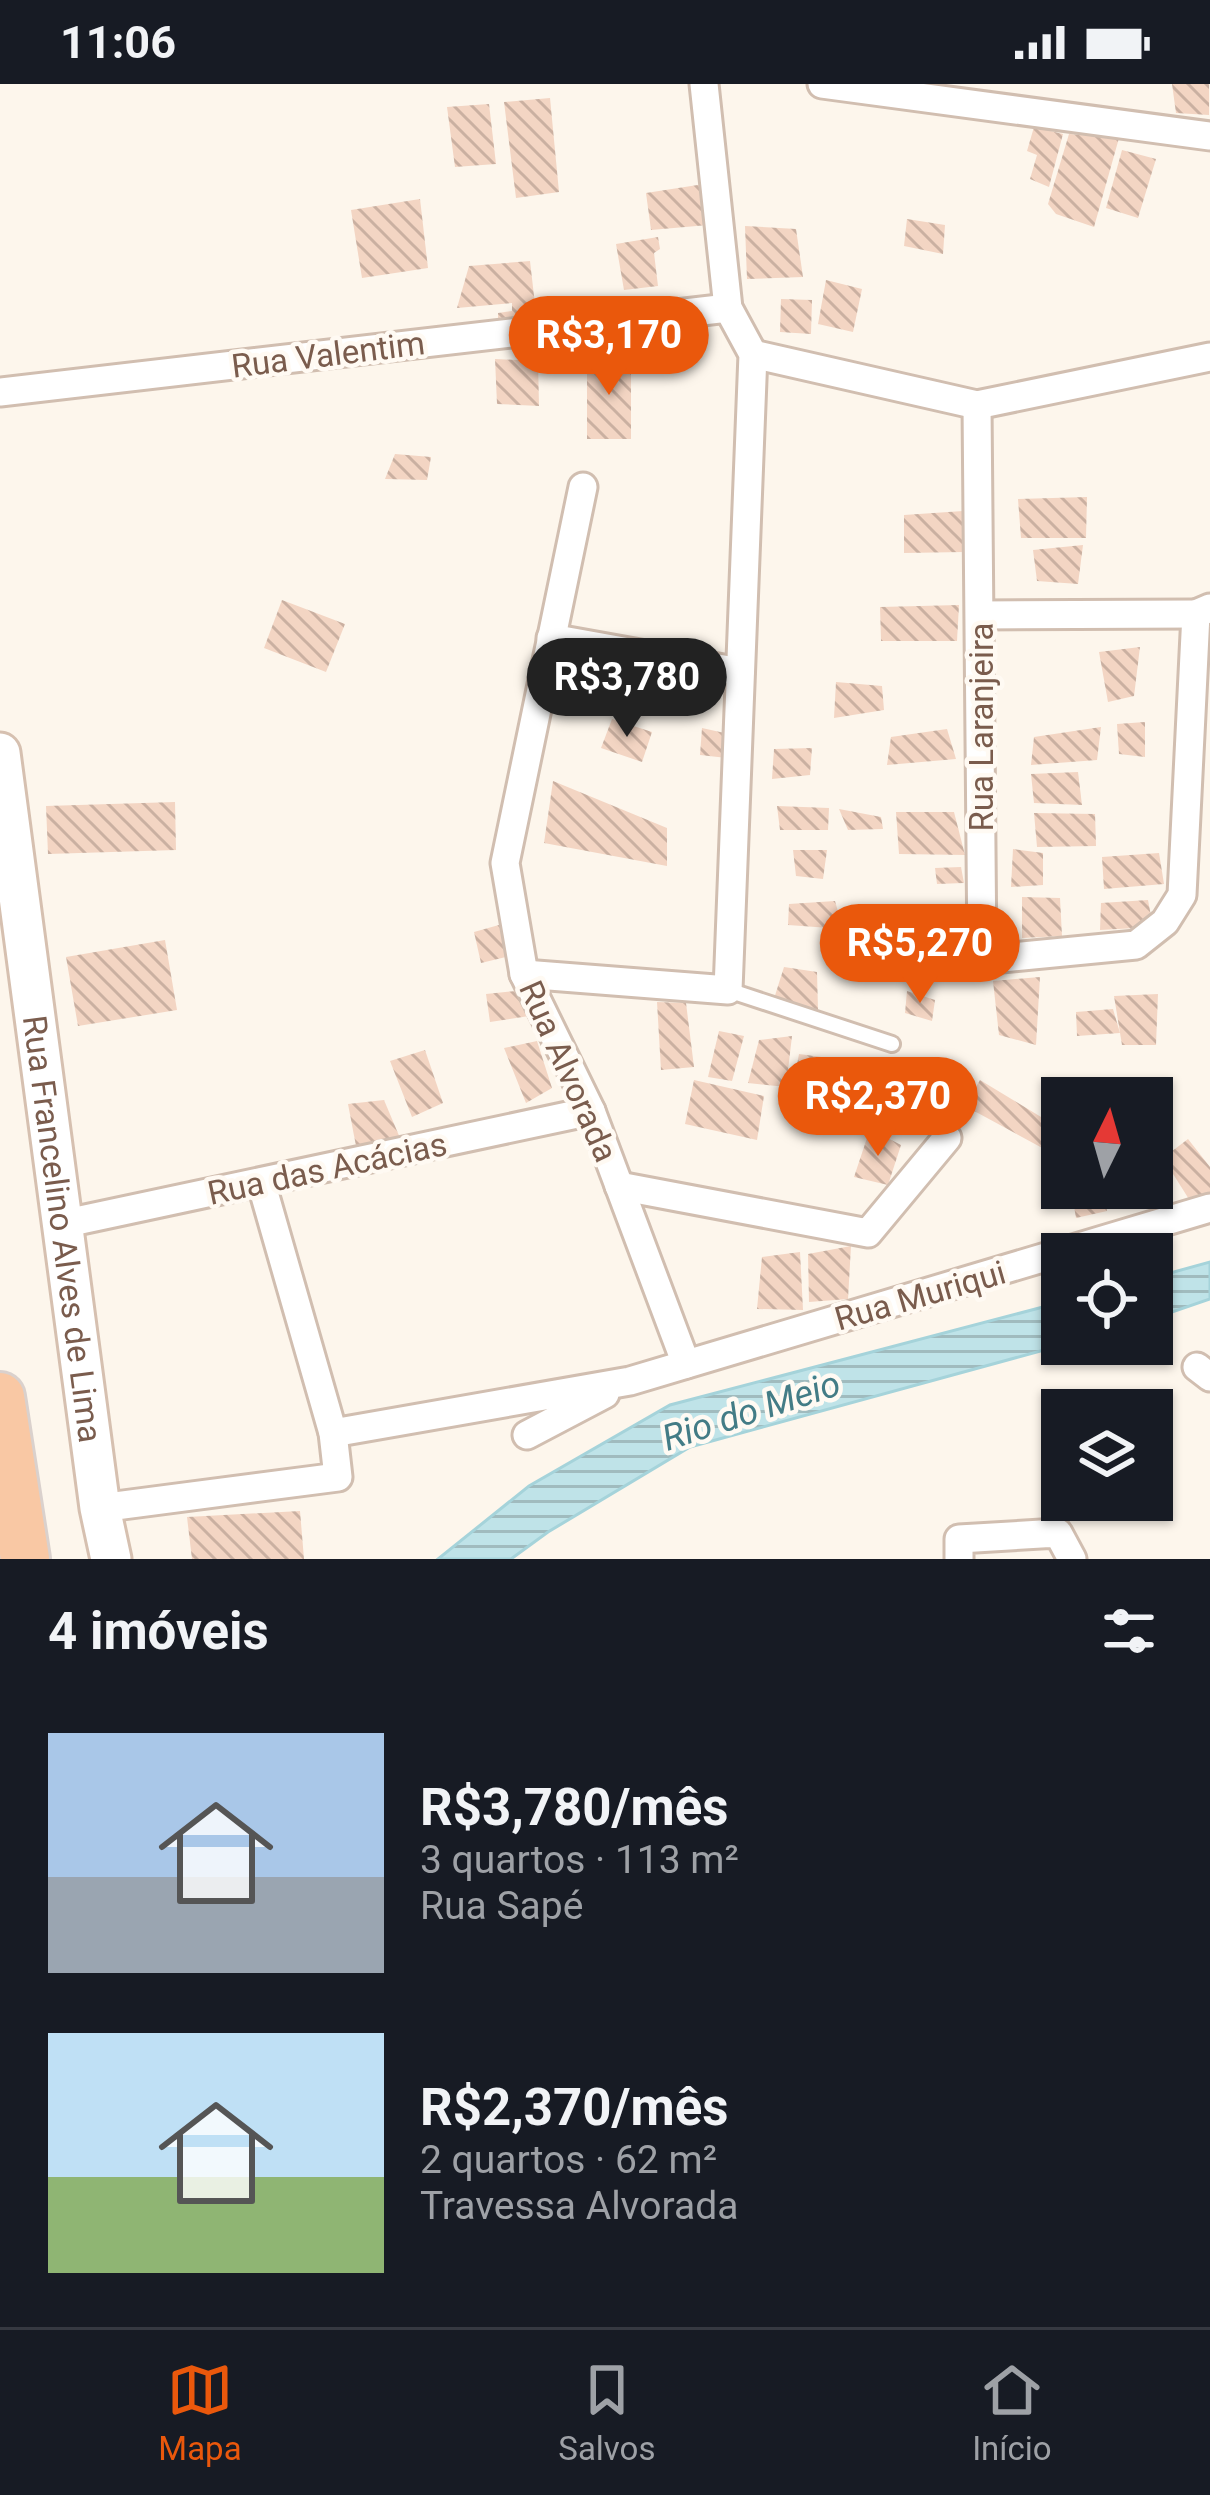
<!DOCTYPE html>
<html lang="pt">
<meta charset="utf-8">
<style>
:root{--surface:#171b24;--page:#242831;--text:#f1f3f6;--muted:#9ea1a6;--line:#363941;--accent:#ea580c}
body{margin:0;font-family:Roboto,sans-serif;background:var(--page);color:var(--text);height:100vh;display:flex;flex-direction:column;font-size:45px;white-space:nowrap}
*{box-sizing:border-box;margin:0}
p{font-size:39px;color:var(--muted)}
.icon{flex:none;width:66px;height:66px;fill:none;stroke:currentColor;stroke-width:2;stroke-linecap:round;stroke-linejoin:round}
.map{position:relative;height:1475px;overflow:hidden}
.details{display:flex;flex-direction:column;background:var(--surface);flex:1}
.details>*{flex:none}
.needle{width:78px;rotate:5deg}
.buttons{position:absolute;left:1041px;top:993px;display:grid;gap:24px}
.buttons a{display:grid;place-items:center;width:132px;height:132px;border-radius:0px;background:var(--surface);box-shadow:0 3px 9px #0004;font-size:60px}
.price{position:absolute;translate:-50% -102px;padding:0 27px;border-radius:42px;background:var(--accent);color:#fff;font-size:39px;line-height:78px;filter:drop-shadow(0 3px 6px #0008)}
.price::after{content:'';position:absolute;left:50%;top:72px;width:36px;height:27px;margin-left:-18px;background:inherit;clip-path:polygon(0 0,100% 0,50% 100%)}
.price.selected{background:#222;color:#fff}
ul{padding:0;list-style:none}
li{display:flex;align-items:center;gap:36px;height:300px;padding:0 48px}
li span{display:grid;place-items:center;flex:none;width:336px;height:240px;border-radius:0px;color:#555}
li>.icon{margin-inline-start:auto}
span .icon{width:144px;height:144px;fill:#fffc;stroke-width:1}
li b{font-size:51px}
h2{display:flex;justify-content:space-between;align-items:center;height:144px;padding:0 48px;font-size:51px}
.status{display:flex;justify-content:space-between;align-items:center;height:84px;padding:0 60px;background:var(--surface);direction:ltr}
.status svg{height:33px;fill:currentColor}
.dock{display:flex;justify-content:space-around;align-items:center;height:168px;border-top:3px solid var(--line);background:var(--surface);font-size:33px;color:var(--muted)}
.dock a{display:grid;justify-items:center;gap:6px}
.dock .selected{color:var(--accent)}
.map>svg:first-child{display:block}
.water{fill:url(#water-rules);stroke:#a5d3da;stroke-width:3}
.building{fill:url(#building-back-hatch)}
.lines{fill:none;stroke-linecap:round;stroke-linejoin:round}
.service-casing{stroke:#d1beb0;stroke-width:20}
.minor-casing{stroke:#d1beb0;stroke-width:33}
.secondary-casing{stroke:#d6c0b0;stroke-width:45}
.trunk-casing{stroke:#dad1cd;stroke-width:54}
.service{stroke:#fff;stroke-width:14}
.minor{stroke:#fff;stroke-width:27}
.secondary{stroke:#fff;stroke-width:39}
.trunk{stroke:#f9c8a4;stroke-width:48}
.labels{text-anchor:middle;stroke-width:9;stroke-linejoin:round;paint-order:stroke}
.street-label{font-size:33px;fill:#7a5c4d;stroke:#fffaf3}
.water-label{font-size:36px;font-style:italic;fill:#437c86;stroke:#fffaf3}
</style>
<div class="status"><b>11:06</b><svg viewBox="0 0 49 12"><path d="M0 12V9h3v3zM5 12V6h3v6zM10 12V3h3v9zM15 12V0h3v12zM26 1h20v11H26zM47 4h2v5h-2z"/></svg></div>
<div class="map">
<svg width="1210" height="1475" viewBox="0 0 1210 1475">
<defs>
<pattern id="water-rules" width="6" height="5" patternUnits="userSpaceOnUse" patternTransform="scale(3)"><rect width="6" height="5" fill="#bfe3e8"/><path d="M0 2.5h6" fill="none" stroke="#a0bbbe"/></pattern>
<pattern id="building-back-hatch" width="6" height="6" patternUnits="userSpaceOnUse" patternTransform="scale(3)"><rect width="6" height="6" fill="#f3d5c3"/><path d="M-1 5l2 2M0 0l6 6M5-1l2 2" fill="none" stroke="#cab0a1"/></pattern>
</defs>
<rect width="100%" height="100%" fill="#fdf6ec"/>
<!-- water -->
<g class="water">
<path d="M1210 1178V1215L1152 1235V1194Z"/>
<path d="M1062 1218V1260H1066L690 1363 548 1448 511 1475H438L529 1402 670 1321Z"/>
</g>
<!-- building -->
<g class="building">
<path d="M1172 0H1209V31L1176 29Z"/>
<path d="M550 14 559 108 516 114 504 18Z"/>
<path d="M489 20 496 80 455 83 447 23Z"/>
<path d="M1034 43 1063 50 1049 103 1030 95 1037 71 1027 67Z"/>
<path d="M1069 50 1119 54 1094 143 1056 130 1048 120Z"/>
<path d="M1122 66 1156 75 1138 134 1106 124Z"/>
<path d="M704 100 708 141 651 146 646 109Z"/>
<path d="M420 115 428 184 362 194 351 126Z"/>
<path d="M907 135 945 141 943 170 904 162Z"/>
<path d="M745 142 796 145 803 193 747 195Z"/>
<path d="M658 153 660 165 654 169 658 202 624 206 616 160Z"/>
<path d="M530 177 537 238 498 241V229L512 227V219L457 224 469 182Z"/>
<path d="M826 196 862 205 853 248 818 240Z"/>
<path d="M781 215 812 216 811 250 780 248Z"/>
<path d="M587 273 631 274V355H587Z"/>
<path d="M495 275 538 277 539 322 497 320Z"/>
<path d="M395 370 431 373 427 396 385 395Z"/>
<path d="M1087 413 1086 454H1021L1018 415Z"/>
<path d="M963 427 964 468 904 469V431Z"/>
<path d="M1083 461 1078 500 1037 497 1033 466Z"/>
<path d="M282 516 345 540 326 588 264 564Z"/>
<path d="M959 521 957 557H881L880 523Z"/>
<path d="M1140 563 1134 612 1108 618 1099 568Z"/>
<path d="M836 598 882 602 884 626 834 634Z"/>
<path d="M612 635 652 648 642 678 601 664Z"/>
<path d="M1145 638V673L1119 670 1117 640Z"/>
<path d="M1101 643 1097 676 1031 681 1034 653Z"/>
<path d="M702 644 729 650 727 674 700 671Z"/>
<path d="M947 645 956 675 887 681 891 653Z"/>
<path d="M812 664 810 691 772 695 774 665Z"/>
<path d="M1078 688 1082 721 1034 719 1031 690Z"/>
<path d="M553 697 667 744V782L544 759Z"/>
<path d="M175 718 176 766 48 770 46 722Z"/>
<path d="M777 722 829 724 828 746H780Z"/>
<path d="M839 725 881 733 883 745 848 746Z"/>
<path d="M896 728H954L965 771 899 770Z"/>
<path d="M1034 729 1095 730 1096 762 1037 763Z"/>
<path d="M1013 765 1043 769V801L1011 803Z"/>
<path d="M793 766H827L823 795 796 792Z"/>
<path d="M1159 769 1164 800 1104 805 1102 773Z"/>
<path d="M961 783 964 799 937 800 935 784Z"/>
<path d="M1022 813 1060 814 1062 852 1022 854Z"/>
<path d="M1148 816 1153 843 1100 846 1101 819Z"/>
<path d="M835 817 843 845 788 841 789 820Z"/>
<path d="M900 824 953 827 954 854 901 857Z"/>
<path d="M506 839 514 871 481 879 474 848Z"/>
<path d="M165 856 177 926 78 942 66 873Z"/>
<path d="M784 883 817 888 818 926 772 921Z"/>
<path d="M1040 893 1036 961 999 951 993 897Z"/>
<path d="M526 906 529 932 490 938 486 910Z"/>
<path d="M907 907 935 916 932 937 905 929Z"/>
<path d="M1158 910 1156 961H1122L1114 912Z"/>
<path d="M657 918 686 919 694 983 661 986Z"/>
<path d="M1113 925 1120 949 1077 952 1076 928Z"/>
<path d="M719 947 744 952 732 997 708 993Z"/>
<path d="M792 952 786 1003 748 999 759 956Z"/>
<path d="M537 957 552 1004 526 1019 504 964Z"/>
<path d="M425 966 443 1019 412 1033 390 977Z"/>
<path d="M799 970 829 974 821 1009 792 1008Z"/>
<path d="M887 987 918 1002 897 1040 874 1019Z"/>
<path d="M694 996 764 1012 757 1056 685 1040Z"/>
<path d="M980 996 1046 1036 1065 1000 1098 1014H1062V1064L1057 1072 965 1022Z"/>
<path d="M384 1016 400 1054 356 1062 348 1020Z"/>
<path d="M870 1045 901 1061 888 1101 854 1093Z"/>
<path d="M1188 1055 1210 1083V1110L1192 1120 1163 1074Z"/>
<path d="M1071 1104H1104L1107 1127 1076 1134Z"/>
<path d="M851 1162 848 1215 809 1218 808 1170Z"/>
<path d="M800 1168 803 1226 757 1225 762 1173Z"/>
<path d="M300 1427 304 1475H192L187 1433Z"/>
</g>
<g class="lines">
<defs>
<path id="service" d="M728 906 892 960"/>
<g id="minor">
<path d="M822 0 1210 52"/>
<path d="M753 270 977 321 1210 273"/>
<path d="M0 308 728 224"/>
<path d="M977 321 982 876 1136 861 1165 838 1182 811 1196 530 1210 524"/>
<path d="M583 403 505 779 524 890 591 1027 686 1280"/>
<path d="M980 531 1196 530"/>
<path d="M551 554 740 588"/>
<path d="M524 890 728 906 753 270 728 224 704 0"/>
<path d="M619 1102 868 1149 947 1054"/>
<path d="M62 1140 591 1027"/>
<path d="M1197 1283 1210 1293"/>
<path d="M333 1349 630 1297 1210 1124"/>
<path d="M527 1351 605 1310"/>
<path d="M100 1424 338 1393 333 1349 261 1098"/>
<path d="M959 1475V1455L1058 1449 1072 1475"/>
</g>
<g id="secondary">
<path id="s1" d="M0 669 100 1424 111 1475"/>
</g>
<path id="trunk" d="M0 1313 25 1475"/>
</defs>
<!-- service casing -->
<use href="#service" class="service-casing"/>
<!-- minor casing -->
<use href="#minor" class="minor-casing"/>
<!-- secondary casing -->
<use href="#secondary" class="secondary-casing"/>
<!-- trunk casing -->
<use href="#trunk" class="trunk-casing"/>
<!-- service -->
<use href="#service" class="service"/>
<!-- minor -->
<use href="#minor" class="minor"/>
<!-- secondary -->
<use href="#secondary" class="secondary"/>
<!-- trunk -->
<use href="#trunk" class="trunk"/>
</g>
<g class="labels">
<!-- street labels -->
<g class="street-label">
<text transform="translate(328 270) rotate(-7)" y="12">Rua Valentim</text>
<text transform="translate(981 643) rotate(-90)" y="12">Rua Laranjeira</text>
<text transform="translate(569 987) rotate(66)" y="12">Rua Alvorada</text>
<text transform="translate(327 1084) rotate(-12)" y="12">Rua das Acácias</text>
<text dy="12" stroke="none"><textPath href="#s1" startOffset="480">Rua Francelino Alves de Lima</textPath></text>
<text transform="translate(920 1211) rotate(-16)" y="12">Rua Muriqui</text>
</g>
<!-- water labels -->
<g class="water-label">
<text transform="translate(751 1326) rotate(-18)" y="13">Rio do Meio</text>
</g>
</g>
</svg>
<div class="buttons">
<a><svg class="needle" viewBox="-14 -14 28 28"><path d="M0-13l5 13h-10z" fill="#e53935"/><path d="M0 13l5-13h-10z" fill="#9ea1a6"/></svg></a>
<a><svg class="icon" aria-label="locate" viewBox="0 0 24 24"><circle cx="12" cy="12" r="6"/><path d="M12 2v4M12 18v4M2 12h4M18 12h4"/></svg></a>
<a><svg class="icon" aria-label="layers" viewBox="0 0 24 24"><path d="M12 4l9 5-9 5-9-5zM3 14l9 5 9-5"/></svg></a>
</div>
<b class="price" style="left:609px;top:314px">R$3,170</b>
<b class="price selected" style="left:627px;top:656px">R$3,780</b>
<b class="price" style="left:920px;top:922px">R$5,270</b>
<b class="price" style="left:878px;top:1075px">R$2,370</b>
</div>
<section class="details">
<h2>4 imóveis<svg class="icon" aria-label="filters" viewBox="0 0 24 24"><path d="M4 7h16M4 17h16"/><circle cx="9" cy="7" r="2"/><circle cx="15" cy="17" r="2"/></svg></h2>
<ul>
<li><span style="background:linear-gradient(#a9c7e8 60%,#9aa5b1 0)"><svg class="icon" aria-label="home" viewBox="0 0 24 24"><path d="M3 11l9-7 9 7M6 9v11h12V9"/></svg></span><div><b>R$3,780/mês</b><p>3 quartos · 113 m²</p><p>Rua Sapé</p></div></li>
<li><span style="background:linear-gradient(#bfe0f5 60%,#8fb573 0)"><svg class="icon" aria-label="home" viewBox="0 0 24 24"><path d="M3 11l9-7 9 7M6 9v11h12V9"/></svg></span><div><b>R$2,370/mês</b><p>2 quartos · 62 m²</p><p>Travessa Alvorada</p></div></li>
</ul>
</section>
<nav class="dock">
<a class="selected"><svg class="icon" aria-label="map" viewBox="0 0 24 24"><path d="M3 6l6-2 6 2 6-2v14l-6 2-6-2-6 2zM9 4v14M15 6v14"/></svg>Mapa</a>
<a><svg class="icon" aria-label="saved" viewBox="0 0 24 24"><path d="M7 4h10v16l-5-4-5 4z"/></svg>Salvos</a>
<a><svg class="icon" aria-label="home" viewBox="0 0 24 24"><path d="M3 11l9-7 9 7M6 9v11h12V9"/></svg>Início</a>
</nav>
